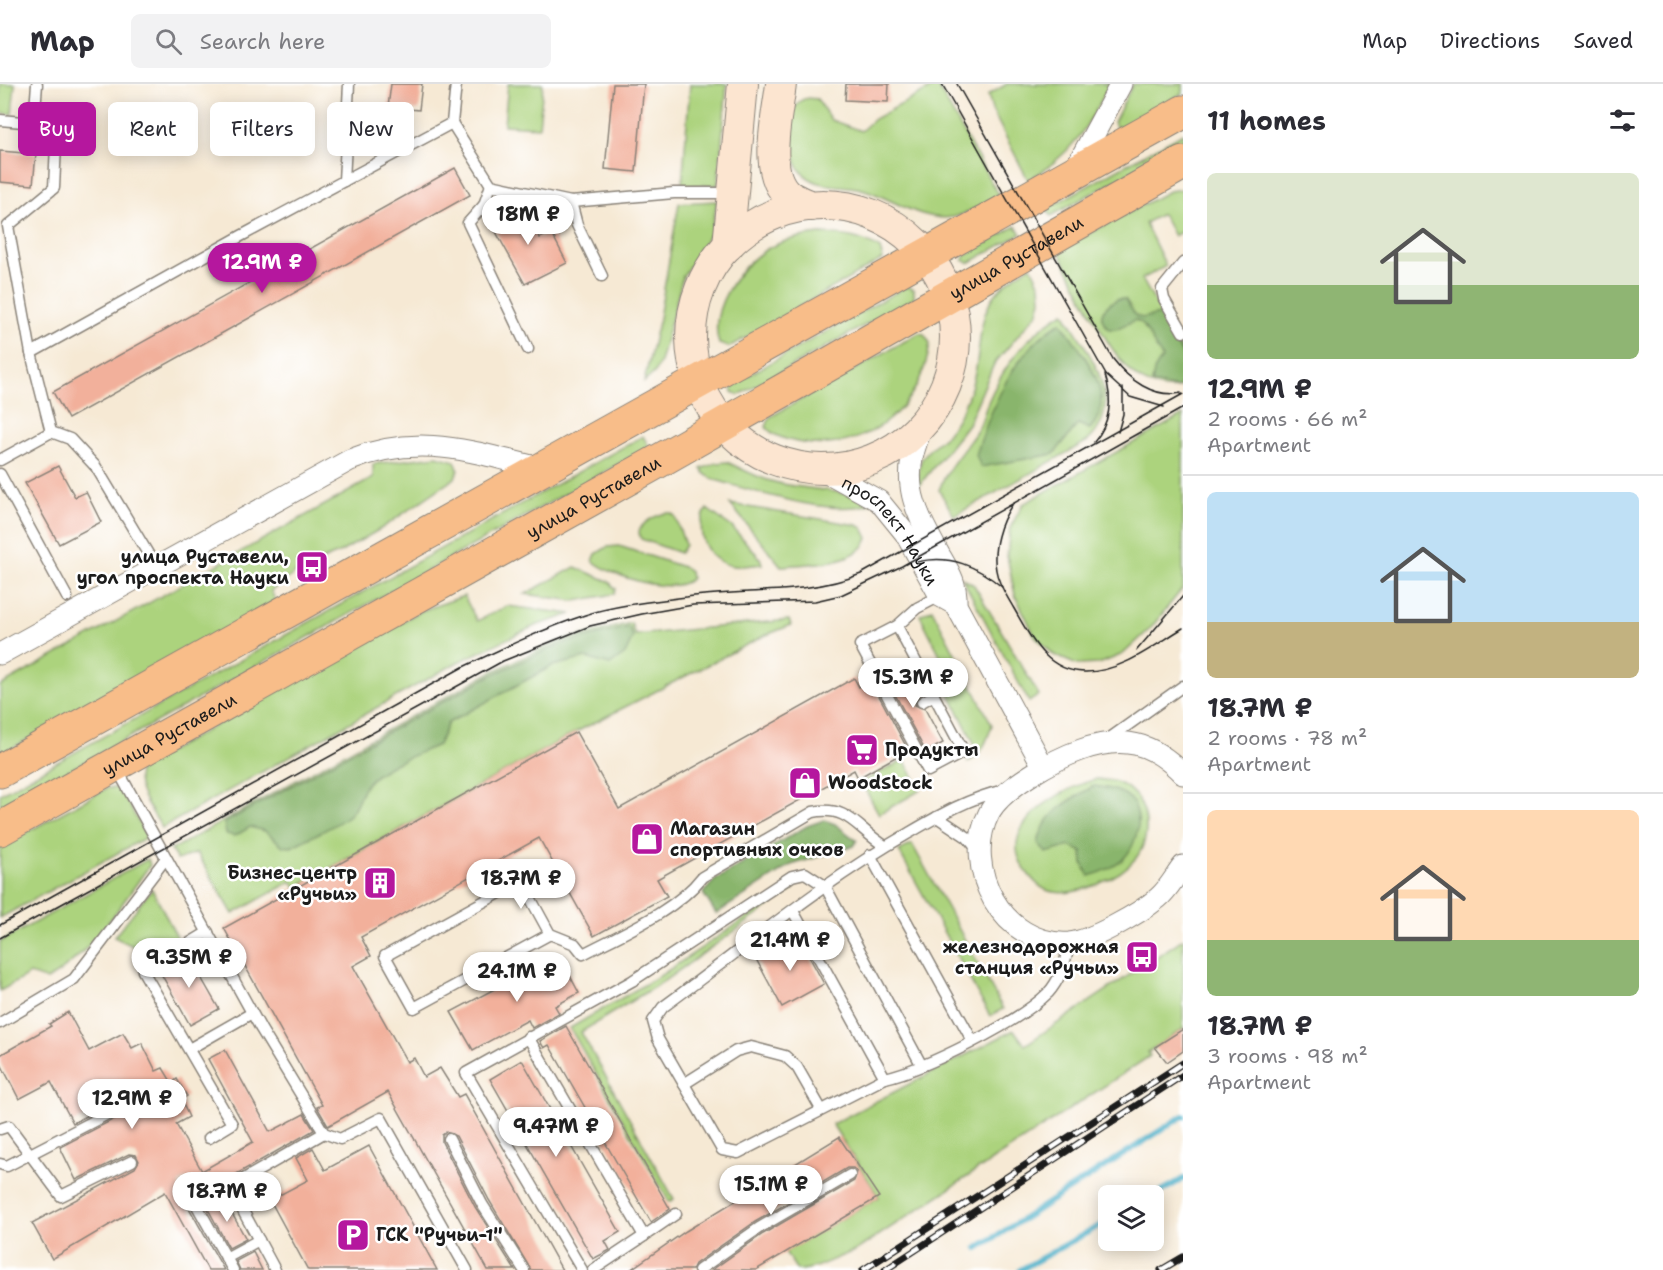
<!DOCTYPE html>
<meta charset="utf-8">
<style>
:root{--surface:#fff;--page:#f2f2f3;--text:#2b2b33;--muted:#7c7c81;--line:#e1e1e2;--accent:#b5179e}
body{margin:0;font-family:"Shantell Sans",sans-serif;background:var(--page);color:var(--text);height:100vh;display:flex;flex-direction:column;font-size:22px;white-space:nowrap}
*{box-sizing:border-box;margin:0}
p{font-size:20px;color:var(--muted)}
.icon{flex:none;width:33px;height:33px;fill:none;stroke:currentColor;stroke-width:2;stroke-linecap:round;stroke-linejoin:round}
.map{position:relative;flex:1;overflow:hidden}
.details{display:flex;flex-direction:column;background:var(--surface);width:480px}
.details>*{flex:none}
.banner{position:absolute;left:18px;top:18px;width:570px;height:54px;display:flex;gap:12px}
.controls{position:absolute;left:1098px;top:1101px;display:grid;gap:12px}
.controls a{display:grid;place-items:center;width:66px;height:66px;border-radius:9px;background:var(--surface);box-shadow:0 3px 15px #0003;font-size:30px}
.price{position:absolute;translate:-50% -51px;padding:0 14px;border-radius:21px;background:#fff;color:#222;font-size:20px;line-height:39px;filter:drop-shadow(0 2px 3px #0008)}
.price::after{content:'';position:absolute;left:50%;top:36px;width:18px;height:14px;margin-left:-9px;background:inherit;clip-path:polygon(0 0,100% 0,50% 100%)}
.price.current{background:var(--accent);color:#fff}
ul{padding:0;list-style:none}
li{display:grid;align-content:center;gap:12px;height:318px;padding:0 24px}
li+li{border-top:2px solid var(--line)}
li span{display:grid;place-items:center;height:186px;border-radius:9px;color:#555}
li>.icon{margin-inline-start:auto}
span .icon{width:108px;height:108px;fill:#fffc;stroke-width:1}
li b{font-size:26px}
h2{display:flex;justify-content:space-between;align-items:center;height:72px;padding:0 24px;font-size:26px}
.pill{padding:0 21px;border-radius:9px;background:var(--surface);box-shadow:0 3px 15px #0003;font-size:21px;line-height:54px}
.pill.current{background:var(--accent);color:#fff}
header{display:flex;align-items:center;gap:36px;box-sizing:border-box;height:84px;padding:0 30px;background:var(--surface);border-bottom:2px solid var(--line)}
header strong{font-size:28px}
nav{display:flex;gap:33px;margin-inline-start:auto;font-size:21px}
.search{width:420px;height:54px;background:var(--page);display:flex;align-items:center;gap:15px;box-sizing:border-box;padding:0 21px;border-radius:9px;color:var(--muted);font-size:22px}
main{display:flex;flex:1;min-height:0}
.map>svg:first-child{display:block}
.green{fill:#acd37d;stroke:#64784c;stroke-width:1.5}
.forest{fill:#89b56c;stroke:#526844;stroke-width:1.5}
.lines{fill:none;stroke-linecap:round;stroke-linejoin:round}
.stream{stroke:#47adc6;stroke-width:6}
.building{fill:#f2b09b}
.service-casing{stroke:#898278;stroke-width:13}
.minor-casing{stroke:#898278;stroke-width:23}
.secondary-casing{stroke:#898278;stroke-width:32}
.primary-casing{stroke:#898278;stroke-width:35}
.service{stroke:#fff;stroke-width:10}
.minor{stroke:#fff;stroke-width:21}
.secondary{stroke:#fce5d0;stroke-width:30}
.primary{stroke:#f8bd89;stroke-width:33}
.tram{stroke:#1c1c1c;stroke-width:1.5}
.rail-casing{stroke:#1c1c1c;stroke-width:7}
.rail{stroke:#fff;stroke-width:4.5;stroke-dasharray:14;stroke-linecap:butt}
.labels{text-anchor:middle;stroke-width:5;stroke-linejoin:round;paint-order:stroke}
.street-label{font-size:18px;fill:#1c1c1c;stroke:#fff}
.poi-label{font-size:18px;font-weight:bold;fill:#1c1c1c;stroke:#fff;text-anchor:start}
</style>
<header>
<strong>Map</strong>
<div class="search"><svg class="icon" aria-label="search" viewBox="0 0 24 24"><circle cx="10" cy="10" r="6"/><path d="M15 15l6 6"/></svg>Search here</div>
<nav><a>Map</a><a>Directions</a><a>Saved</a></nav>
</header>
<main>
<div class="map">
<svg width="1183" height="1186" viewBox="0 0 1183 1186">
<rect width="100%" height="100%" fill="#fff"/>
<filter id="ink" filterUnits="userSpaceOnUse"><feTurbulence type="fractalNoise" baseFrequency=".0167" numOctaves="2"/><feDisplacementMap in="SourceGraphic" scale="12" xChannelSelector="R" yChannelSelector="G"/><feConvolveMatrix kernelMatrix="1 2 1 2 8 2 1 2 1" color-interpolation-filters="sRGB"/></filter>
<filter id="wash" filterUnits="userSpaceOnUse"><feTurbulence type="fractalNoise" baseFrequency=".008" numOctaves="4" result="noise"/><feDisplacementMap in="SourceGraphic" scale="24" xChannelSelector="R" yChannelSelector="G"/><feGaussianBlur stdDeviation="1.35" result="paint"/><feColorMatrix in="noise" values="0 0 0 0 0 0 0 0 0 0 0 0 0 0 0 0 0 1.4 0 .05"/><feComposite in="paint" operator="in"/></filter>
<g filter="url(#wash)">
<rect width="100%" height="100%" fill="#f6e9d4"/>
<!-- green -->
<g class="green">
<path d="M0 0H15L12 30 0 29Z"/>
<path d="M508 0H543L539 43 504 41Z"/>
<path d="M690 0H727L718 101 682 102Z"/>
<path d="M1007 0H1110C1087 44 1072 71 1028 96L992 26 988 11Z"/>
<path d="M1133 0H1183V9L1117 45 1114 38Z"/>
<path d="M937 1 999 112C984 119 969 130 953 133 922 138 893 115 865 106 844 99 817 107 801 87 790 75 786 29 799 18 805 13 810 14 817 15L831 36 861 47 874 35Z"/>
<path d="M1183 49V59L1051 132 1046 125Z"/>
<path d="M1183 105V147L1174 152 1162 130 1145 139 1166 182 1142 195 1183 268V302C1169 309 1143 300 1132 289 1106 265 1076 199 1058 166L1169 107Z"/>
<path d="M717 117 711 148 683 192 660 278 655 288 644 298 659 234 679 119Z"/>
<path d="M1016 142 1021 150 969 179 963 176 965 171Z"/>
<path d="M820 150C842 150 862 153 880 165L883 175 729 263 719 260C708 225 738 183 767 165 783 156 802 152 820 150Z"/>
<path d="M1031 182 1040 201 1041 216 1038 228 994 280 968 340 917 404C919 396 918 385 921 377 925 366 939 359 947 350 955 340 962 327 967 315 991 257 962 220 1031 182Z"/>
<path d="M907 202 914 206V214L739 311 732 308 733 300Z"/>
<path d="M1064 228C1086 266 1129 318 1088 357L954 432 939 406C947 383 963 368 976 348 982 340 984 328 988 318 1004 281 1028 249 1064 228Z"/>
<path d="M919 249 924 250 930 259C922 323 867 369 803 359 791 357 773 353 766 343L770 333Z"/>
<path d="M1183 331V504L1150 545 1123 570 1099 580 1077 581 1054 571 1035 552 1015 511 1007 472 1010 444 1023 420Z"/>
<path d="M643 352 649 363 0 725V710Z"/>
<path d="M437 372 455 377 458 385 455 394 382 444 341 468 301 485 271 507 276 517 0 671V602L373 394V380Z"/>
<path d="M727 378C746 387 766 398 788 401 819 407 840 404 869 420 831 433 754 407 715 396L706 391 701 385 716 379Z"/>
<path d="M730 420 857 441 863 444 868 454C860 481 804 480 781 482Z"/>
<path d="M707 425 732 443 760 474 762 480C753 481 743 483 734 482 706 479 693 446 707 425Z"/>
<path d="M671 429 675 432 685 461 680 469 641 455 639 449C640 438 661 428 671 429Z"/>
<path d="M619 462 686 484 690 487 691 495C672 512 610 492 593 477L596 470 607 463Z"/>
<path d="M575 483 608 497 616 505 614 510 575 517 525 510Z"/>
<path d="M962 494 974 501 1039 611 1029 618Z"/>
<path d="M464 512 477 537 507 522 572 530 535 542 458 578 162 744C153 728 130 701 141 683L421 527Z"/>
<path d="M932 525 992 641C987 657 982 671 967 679L975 668 973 657 935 581 942 575 920 531Z"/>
<path d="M789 536 791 541 764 552 576 648 296 803 292 797 233 830 197 769 177 776 171 766 491 588 559 557 631 539 635 551Z"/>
<path d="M904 676 921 706 879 730 861 698Z"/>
<path d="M1097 695C1103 696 1110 696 1116 698 1147 709 1155 749 1136 774 1120 794 1079 812 1054 808 1042 807 1033 797 1026 787 992 742 1062 704 1097 695Z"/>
<path d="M107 704H116L122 709 147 753 0 834V763Z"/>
<path d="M912 760 1003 925 990 932 899 767Z"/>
<path d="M148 775 150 781C120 822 91 870 47 896L30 890 0 907V858Z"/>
<path d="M152 805 180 859 141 882 135 863 114 853Z"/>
<path d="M794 805 664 897 581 948 674 1115 669 1118 570 944 661 891 785 808Z"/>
<path d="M1183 855V945L1148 968 1150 972 855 1167C835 1173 817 1186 797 1186L785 1168 879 1113 832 1040 1014 946 1025 961Z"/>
</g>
<!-- forest -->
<g class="forest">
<path d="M1117 215H1125L1136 232 1142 234 1160 230 1183 271V301L1177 304 1152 299 1154 287 1162 274 1142 239 1135 236 1116 245H1109C1095 231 1103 224 1117 215Z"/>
<path d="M1061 238C1080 267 1121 312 1090 345L1078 340 1054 370 981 383 976 371C993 319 1013 268 1061 238Z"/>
<path d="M629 543 633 553 625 570 610 581 586 574 552 582 448 639 438 661C415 671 391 679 371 695 359 705 360 720 349 731 334 744 309 753 291 763L283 762 265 747 250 743 235 752 226 750 224 739 491 591 560 560Z"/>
<path d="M1094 702C1106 704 1124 706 1132 717 1137 723 1139 736 1138 743 1133 773 1118 784 1089 792L1083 780 1082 768 1070 762 1046 769 1038 759C1044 729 1068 717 1094 702Z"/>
<path d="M824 736 835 740 857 757 854 762 791 781 716 830 703 809 715 796 807 742Z"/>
</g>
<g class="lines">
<!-- stream -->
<g class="stream">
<path d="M1153 1112 1183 1095"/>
<path d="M978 1164 1183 1032"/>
<path d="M1020 1186 1108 1137"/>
</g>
</g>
<g id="blocks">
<!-- building -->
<g class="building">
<path d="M391 0H422L419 26 388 23Z"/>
<path d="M613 0H644L636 88 605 85Z"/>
<path d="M846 0H889L888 18 845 16Z"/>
<path d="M0 67 36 70 33 101 0 98Z"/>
<path d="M455 84 470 111 68 335 53 308Z"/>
<path d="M524 122 540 154 551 148 567 179 525 200 491 139Z"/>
<path d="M58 382 75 413 86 408 101 438 59 460 25 399Z"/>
<path d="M901 581 918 612 915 621 925 625 943 659 926 668 884 590Z"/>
<path d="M854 594 859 603 871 597 908 666 858 694 854 686 657 795 667 812 594 852 539 754 361 853 371 872 353 882 407 978 414 974 424 993 440 984 458 1013 464 1010 562 1186H531L489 1116 456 1052 446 1048 442 1051V1058L475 1123 515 1186H488L388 1008 328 1042 317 1023 322 1021 224 844 576 648 619 725Z"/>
<path d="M798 852 824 900 782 923 756 875Z"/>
<path d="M187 869 219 925 190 941 159 886Z"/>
<path d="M559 871 579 909 555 922 559 929 532 944 528 936 473 966 451 928Z"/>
<path d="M68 928 89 967 123 949 132 964 142 959 156 987 163 984 172 999 177 995 187 1012 181 1016 189 1033 176 1040 202 1087 253 1058 208 975 225 966 270 1048 304 1030 314 1046 226 1096 199 1110 190 1096 186 1095 179 1099V1106L224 1186H208L165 1108 52 1175 32 1139 135 1084 139 1077 136 1071 129 1070 76 1096 60 1063 124 1030 128 1024 127 1019 118 1016 73 1039 51 998 19 1015 0 978V971L51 942 49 940Z"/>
<path d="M566 942 670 1125 651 1138 549 961 544 964 540 957Z"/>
<path d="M1183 945V967L1167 978 1155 963Z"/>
<path d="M522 976 620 1148 605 1157 610 1166 593 1175 490 995Z"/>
<path d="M839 1053 879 1113 756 1186H712L763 1150 854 1097 857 1088 853 1084H847L755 1138 695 1180 692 1186H630L686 1147Z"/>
<path d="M369 1062 437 1186H308L270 1116 308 1096 296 1074 313 1064 325 1086Z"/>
<path d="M224 1115 246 1155 229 1164 207 1123Z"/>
<path d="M253 1168 262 1186H240L236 1177Z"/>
</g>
</g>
</g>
<g filter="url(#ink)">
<use href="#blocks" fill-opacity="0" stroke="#898278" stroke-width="1.5"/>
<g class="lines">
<defs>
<g id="service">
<path d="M0 36 34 39 56 60 54 104 8 142 31 269"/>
<path d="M34 39 37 0"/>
<path d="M452 39 491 101 571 118 674 109H732"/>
<path d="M344 97 349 0"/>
<path d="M491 101 484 121 468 139 528 265"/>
<path d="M571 118 577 141 602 192"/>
<path d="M1183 179 1162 205 1164 215 1183 248"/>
<path d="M0 376 51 348"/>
<path d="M0 390 67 513"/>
<path d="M156 483 96 383 70 355 51 348 31 269 241 152 452 39 456 0"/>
<path d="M897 542 964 668 928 687 860 561 897 542 917 524 940 512"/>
<path d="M922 618 934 611"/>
<path d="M1107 656 1183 602"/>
<path d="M116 683 261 945 324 1049 340 1055 381 1034 467 1186"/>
<path d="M1004 706C969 714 940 731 909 749 821 799 744 864 663 923L653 937 658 955 722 1066 738 1069 885 994C925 985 1019 938 1048 909 1061 895 1066 877 1069 859"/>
<path d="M937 733 967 753 978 766"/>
<path d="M870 771 972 956"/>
<path d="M793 827 885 994"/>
<path d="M208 848 143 887 232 1040 209 1054"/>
<path d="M550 850 521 797 385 872 414 924 550 850 575 860 583 870C621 850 676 827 702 793L813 728C849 721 857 745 885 762"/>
<path d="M0 939 74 895 166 774"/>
<path d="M528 953 644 1152 676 1130"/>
<path d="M189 965 252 929"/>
<path d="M684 1000 736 967 751 963 785 972 797 983 821 1025"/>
<path d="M0 1045 9 1042 61 1112 132 1077"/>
<path d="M449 1055 482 1120 524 1186"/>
<path d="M0 1080 7 1082 121 1023"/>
<path d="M186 1102 233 1186"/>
<path d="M197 1120 230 1103"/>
<path d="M226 1174 259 1156"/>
<path d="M275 1186 230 1103 324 1049"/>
<path d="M582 1186 466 989 632 897 792 792 805 789 825 802 922 982"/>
<path d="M593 1186 644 1152"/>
<path d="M699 1186 759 1144 850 1091"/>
</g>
<g id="minor">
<path d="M1074 87 1121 0"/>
<path d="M925 337C899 393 910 418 939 470 950 489 957 499 956 521L1043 682"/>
<path id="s1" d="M812 385 834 392 879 417 905 449 940 512 956 521"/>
<path d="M0 570 350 376C420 348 471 368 540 384"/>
<path d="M1183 690C1152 658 1123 651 1081 666 1055 675 1002 704 989 729 961 784 1003 863 1069 859 1092 857 1140 829 1158 814 1168 806 1175 792 1183 782"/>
</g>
<g id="secondary">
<path d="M781 0C778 29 761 92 790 112 796 116 804 119 811 122"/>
<circle cx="823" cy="253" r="132"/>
<path d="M728 162 743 0"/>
</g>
<g id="primary">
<path d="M0 687 1183 28"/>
<path id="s2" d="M0 745 666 373 1183 79"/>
</g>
</defs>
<!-- service casing -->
<use href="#service" class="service-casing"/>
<!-- minor casing -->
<use href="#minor" class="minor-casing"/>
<!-- secondary casing -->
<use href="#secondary" class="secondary-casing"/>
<!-- primary casing -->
<use href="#primary" class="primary-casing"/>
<!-- service -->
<use href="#service" class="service"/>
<!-- minor -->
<use href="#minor" class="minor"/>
<!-- secondary -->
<use href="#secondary" class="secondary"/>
<!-- primary -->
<use href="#primary" class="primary"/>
<!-- tram -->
<g class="tram">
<path d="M942 0 1106 291 1130 313 1164 323"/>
<path d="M957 0 1113 275C1129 296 1153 314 1181 309"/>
<path d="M1118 348 1123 330V304"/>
<path d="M1094 358C1111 338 1113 316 1105 291"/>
<path d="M1012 421C1000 438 992 465 996 486 998 500 1007 512 1013 523 1030 552 1045 587 1084 588 1120 589 1153 562 1183 544"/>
<path d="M917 478C950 470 977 482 1002 503"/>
<path d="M1137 566 1183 512"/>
<path d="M0 841 463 583C503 564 543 545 585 531 620 520 658 517 694 512 749 505 808 511 861 490L1183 310"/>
<path d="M0 854 503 577 590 542 642 530 693 521 815 517 841 511 902 482 1183 324"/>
</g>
<defs>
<g id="rail">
<path d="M863 1186 1183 979"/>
<path d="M885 1186 1183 991"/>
<path d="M1161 1186 1183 1173"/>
</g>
</defs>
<!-- rail casing -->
<use href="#rail" class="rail-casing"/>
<!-- rail -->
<use href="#rail" class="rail"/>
</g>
</g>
<!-- icons -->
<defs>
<symbol id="bus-square" viewBox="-11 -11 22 22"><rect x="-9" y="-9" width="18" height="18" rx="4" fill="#b5179e" stroke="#fff"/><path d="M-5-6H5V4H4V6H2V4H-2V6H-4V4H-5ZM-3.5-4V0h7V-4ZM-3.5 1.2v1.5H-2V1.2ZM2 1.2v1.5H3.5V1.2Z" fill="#fff"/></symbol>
<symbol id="supermarket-square" viewBox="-11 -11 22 22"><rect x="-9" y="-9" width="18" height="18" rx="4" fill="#b5179e" stroke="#fff"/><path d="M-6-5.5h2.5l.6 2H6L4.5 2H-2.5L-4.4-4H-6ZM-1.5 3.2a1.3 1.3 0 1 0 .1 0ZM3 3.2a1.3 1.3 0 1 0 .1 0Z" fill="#fff"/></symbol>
<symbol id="shop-square" viewBox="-11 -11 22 22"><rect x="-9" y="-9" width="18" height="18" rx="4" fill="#b5179e" stroke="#fff"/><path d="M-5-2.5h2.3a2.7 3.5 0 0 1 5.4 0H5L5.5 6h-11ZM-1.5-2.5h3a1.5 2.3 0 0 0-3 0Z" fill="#fff"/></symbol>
<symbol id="building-square" viewBox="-11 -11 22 22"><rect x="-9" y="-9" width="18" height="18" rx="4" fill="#b5179e" stroke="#fff"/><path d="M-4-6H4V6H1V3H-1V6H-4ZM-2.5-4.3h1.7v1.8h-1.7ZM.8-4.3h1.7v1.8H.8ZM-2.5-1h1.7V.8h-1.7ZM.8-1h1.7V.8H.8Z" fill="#fff"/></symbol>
<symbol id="parking-square" viewBox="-11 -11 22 22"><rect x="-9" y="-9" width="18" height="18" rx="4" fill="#b5179e" stroke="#fff"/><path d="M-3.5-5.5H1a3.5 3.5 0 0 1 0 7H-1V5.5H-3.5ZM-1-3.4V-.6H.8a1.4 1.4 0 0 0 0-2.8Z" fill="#fff"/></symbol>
</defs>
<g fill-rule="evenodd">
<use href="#bus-square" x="293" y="464" width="38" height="38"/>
<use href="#supermarket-square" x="843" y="647" width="38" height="38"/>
<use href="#shop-square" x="786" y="680" width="38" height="38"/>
<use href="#shop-square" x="628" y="736" width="38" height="38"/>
<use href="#building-square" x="361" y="780" width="38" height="38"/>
<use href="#bus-square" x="1123" y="854" width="38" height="38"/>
<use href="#parking-square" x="334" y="1132" width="38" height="38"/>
</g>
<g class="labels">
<!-- street labels -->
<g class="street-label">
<text dy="6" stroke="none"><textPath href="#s2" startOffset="1166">улица Руставели</textPath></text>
<text dy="6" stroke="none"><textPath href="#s2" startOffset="680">улица Руставели</textPath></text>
<text dy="6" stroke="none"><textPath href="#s1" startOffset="104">проспект Науки</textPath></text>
<text dy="6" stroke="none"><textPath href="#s2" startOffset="194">улица Руставели</textPath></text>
</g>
<!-- poi labels -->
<g class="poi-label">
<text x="289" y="479" text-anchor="end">улица Руставели,<tspan x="289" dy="21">угол проспекта Науки</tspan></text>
<text x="885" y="672">Продукты</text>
<text x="828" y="705">WoodStock</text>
<text x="670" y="751">Магазин<tspan x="670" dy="21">спортивных очков</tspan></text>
<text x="357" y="795" text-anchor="end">Бизнес-центр<tspan x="357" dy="21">«Ручьи»</tspan></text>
<text x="1119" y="869" text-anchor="end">железнодорожная<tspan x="1119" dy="21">станция «Ручьи»</tspan></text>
<text x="376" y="1157">ГСК "Ручьи-1"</text>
</g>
</g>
</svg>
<div class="controls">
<a><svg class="icon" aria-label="layers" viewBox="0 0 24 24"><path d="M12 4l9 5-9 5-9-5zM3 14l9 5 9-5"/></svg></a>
</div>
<b class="price" style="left:528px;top:162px">18M ₽</b>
<b class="price current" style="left:262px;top:210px">12.9M ₽</b>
<b class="price" style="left:913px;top:625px">15.3M ₽</b>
<b class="price" style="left:521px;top:826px">18.7M ₽</b>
<b class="price" style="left:790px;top:888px">21.4M ₽</b>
<b class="price" style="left:189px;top:905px">9.35M ₽</b>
<b class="price" style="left:517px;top:919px">24.1M ₽</b>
<b class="price" style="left:132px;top:1046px">12.9M ₽</b>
<b class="price" style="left:556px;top:1074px">9.47M ₽</b>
<b class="price" style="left:771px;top:1132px">15.1M ₽</b>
<b class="price" style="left:227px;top:1139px">18.7M ₽</b>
<div class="banner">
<a class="pill current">Buy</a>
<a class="pill">Rent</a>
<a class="pill">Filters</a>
<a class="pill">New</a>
</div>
</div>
<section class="details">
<h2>11 homes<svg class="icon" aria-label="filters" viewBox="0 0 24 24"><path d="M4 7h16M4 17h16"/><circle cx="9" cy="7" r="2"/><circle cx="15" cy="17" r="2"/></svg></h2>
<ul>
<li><span style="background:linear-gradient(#dfe7d0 60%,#8fb573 0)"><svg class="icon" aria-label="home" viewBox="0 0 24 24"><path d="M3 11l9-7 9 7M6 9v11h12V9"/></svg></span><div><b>12.9M ₽</b><p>2 rooms · 66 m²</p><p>Apartment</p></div></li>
<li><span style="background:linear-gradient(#bfe0f5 70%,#c2b280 0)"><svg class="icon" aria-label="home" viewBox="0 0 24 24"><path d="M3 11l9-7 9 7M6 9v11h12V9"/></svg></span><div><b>18.7M ₽</b><p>2 rooms · 78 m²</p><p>Apartment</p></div></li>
<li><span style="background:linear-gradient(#ffd9b3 70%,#8fb573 0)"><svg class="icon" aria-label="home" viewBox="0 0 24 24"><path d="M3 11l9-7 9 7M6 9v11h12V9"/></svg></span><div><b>18.7M ₽</b><p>3 rooms · 98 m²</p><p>Apartment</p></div></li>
</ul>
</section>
</main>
